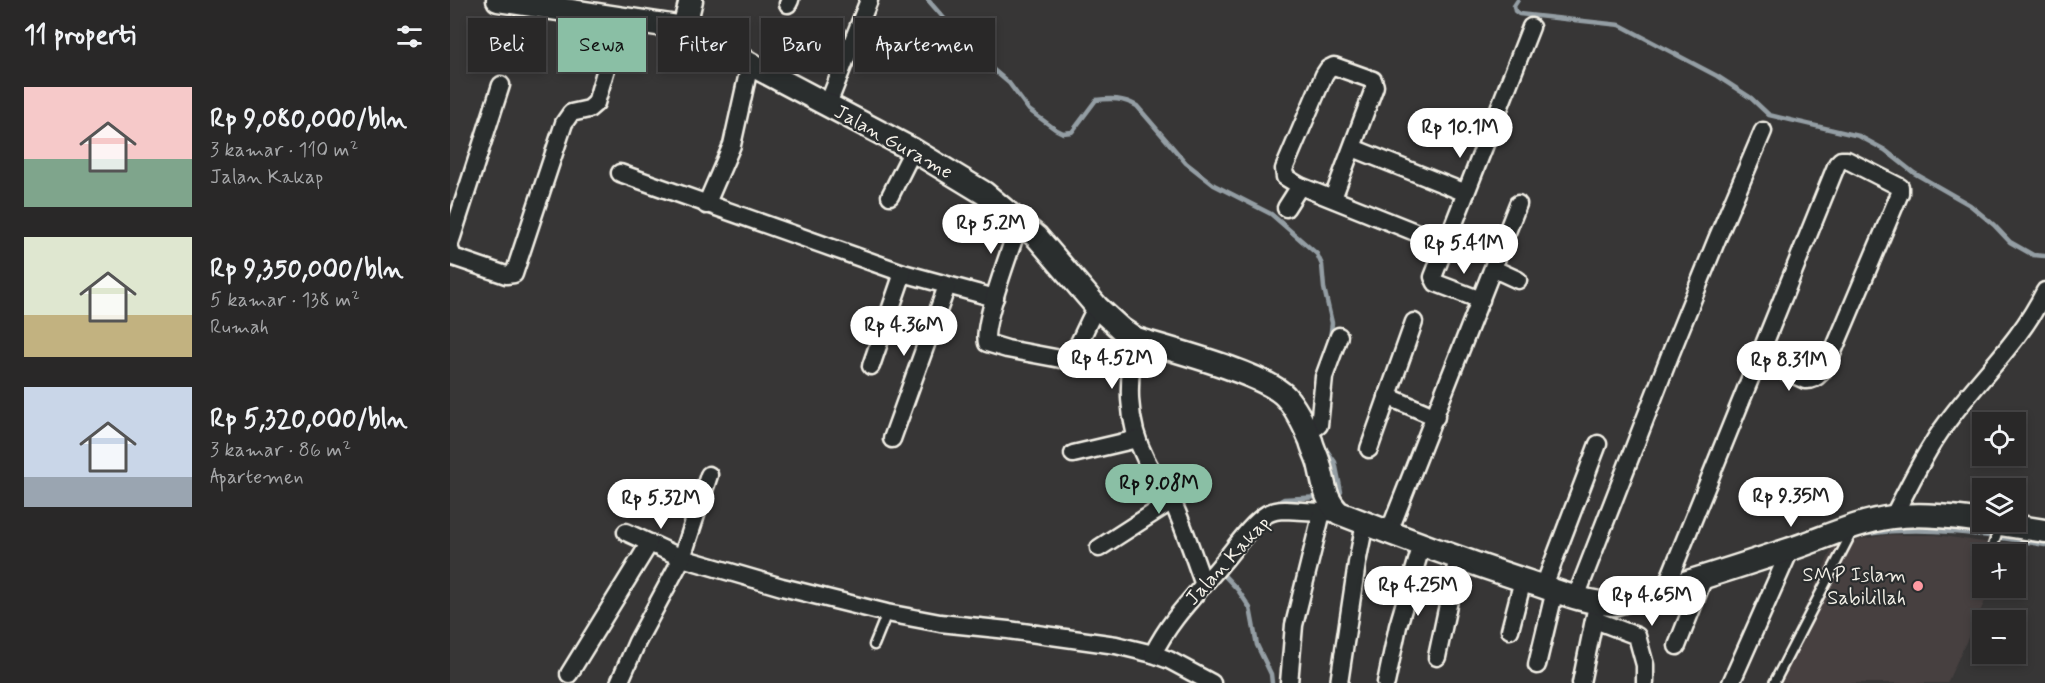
<!DOCTYPE html>
<html lang="id">
<meta charset="utf-8">
<style>
:root{--surface:#292828;--page:#313030;--text:#f1f3f6;--muted:#a5a6a8;--line:#454445;--accent:#8abfa5}
body{margin:0;font-family:Mynerve,sans-serif;background:var(--page);color:var(--text);height:100vh;display:flex;flex-direction:column;font-size:22px;white-space:nowrap}
*{box-sizing:border-box;margin:0}
p{font-size:20px;color:var(--muted)}
.icon{flex:none;width:33px;height:33px;fill:none;stroke:currentColor;stroke-width:2;stroke-linecap:round;stroke-linejoin:round}
.map{position:relative;flex:1;overflow:hidden}
.side{display:flex;flex-direction:column;background:var(--surface);width:450px}
.side>*{flex:none}
.hud{position:absolute;left:18px;top:18px;width:570px;height:54px;display:flex;gap:12px}
.fabs{position:absolute;left:1522px;top:412px;display:grid;gap:12px}
.fabs a{display:grid;place-items:center;width:54px;height:54px;border-radius:0px;background:var(--surface);box-shadow:0 3px 9px #0003,0 0 0 2px var(--line);font-size:30px}
.price{position:absolute;translate:-50% -51px;padding:0 14px;border-radius:21px;background:#fff;color:#222;font-size:20px;line-height:39px;filter:drop-shadow(0 2px 3px #0008)}
.price::after{content:'';position:absolute;left:50%;top:36px;width:18px;height:14px;margin-left:-9px;background:inherit;clip-path:polygon(0 0,100% 0,50% 100%)}
.price.on{background:var(--accent);color:#111}
ul{padding:0;list-style:none}
li{display:flex;align-items:center;gap:18px;height:150px;padding:0 24px}
li span{display:grid;place-items:center;flex:none;width:168px;height:120px;border-radius:0px;color:#555}
li>.icon{margin-inline-start:auto}
span .icon{width:72px;height:72px;fill:#fffc;stroke-width:1}
li b{font-size:26px}
h2{display:flex;justify-content:space-between;align-items:center;height:72px;padding:0 24px;font-size:26px}
.tag{padding:0 21px;border-radius:0px;background:var(--surface);box-shadow:0 3px 9px #0003,0 0 0 2px var(--line);font-size:21px;line-height:54px}
.tag.on{background:var(--accent);color:#111}
main{display:flex;flex:1;min-height:0}
.map>svg:first-child{display:block}
.built{fill:#474040}
.lines{fill:none;stroke-linecap:round;stroke-linejoin:round}
.stream{stroke:#949ea4;stroke-width:4.5}
.lane-casing{stroke:#f4f1e8;stroke-width:13}
.street-casing{stroke:#f4f1e8;stroke-width:21}
.secondary-casing{stroke:#f4f1e8;stroke-width:27}
.lane{stroke:#2a2d2e;stroke-width:8}
.street{stroke:#2a2d2e;stroke-width:16}
.secondary{stroke:#2a2d2e;stroke-width:22}
.poi-dot{fill:#ff9aa2;stroke:#2a2d2e;stroke-width:2}
.labels{text-anchor:middle;stroke-width:4.5;stroke-linejoin:round;paint-order:stroke}
.street-label{font-size:20px;fill:#f4f1e8;stroke:#2a2d2e}
.poi-label{font-size:20px;fill:#f4f1e8;stroke:#2a2d2e;text-anchor:end}
</style>
<main>
<section class="side">
<h2>11 properti<svg class="icon" aria-label="filters" viewBox="0 0 24 24"><path d="M4 7h16M4 17h16"/><circle cx="9" cy="7" r="2"/><circle cx="15" cy="17" r="2"/></svg></h2>
<ul>
<li><span style="background:linear-gradient(#f6c9c9 60%,#7fa58c 0)"><svg class="icon" aria-label="home" viewBox="0 0 24 24"><path d="M3 11l9-7 9 7M6 9v11h12V9"/></svg></span><div><b>Rp 9,080,000/bln</b><p>3 kamar · 110 m²</p><p>Jalan Kakap</p></div></li>
<li><span style="background:linear-gradient(#dfe7d0 65%,#c2b280 0)"><svg class="icon" aria-label="home" viewBox="0 0 24 24"><path d="M3 11l9-7 9 7M6 9v11h12V9"/></svg></span><div><b>Rp 9,350,000/bln</b><p>5 kamar · 138 m²</p><p>Rumah</p></div></li>
<li><span style="background:linear-gradient(#c9d6e8 75%,#9aa5b1 0)"><svg class="icon" aria-label="home" viewBox="0 0 24 24"><path d="M3 11l9-7 9 7M6 9v11h12V9"/></svg></span><div><b>Rp 5,320,000/bln</b><p>3 kamar · 86 m²</p><p>Apartemen</p></div></li>
</ul>
</section>
<div class="map">
<svg width="1595" height="683" viewBox="0 0 1595 683">
<rect width="100%" height="100%" fill="#373636"/>
<filter id="ink" filterUnits="userSpaceOnUse"><feTurbulence type="fractalNoise" baseFrequency=".0167" numOctaves="2"/><feDisplacementMap in="SourceGraphic" scale="12" xChannelSelector="R" yChannelSelector="G"/><feConvolveMatrix kernelMatrix="1 2 1 2 8 2 1 2 1" color-interpolation-filters="sRGB"/></filter>
<g filter="url(#ink)">
<!-- built -->
<path class="built" d="M1438 535H1486L1561 546 1557 555H1533V588H1541L1497 683H1319L1385 543Z"/>
<g class="lines">
<!-- stream -->
<g class="stream">
<path d="M478 0 526 55 559 83 579 110 605 129 613 133 622 132 646 100C661 98 673 98 687 106L736 163 764 185 821 214 867 254 872 265 874 288 882 323 880 339"/>
<path d="M1068 0 1064 6 1065 11 1069 14 1170 25 1267 76 1301 98 1319 115 1409 136 1435 150 1464 173 1520 205 1544 225 1560 242 1583 255 1595 256"/>
<path d="M873 445 885 462 891 492 882 494"/>
<path d="M824 505 834 499 871 497"/>
<path d="M1417 534C1476 525 1537 535 1595 545"/>
<path d="M771 572 788 590 800 608 807 645 821 674 822 683"/>
</g>
<defs>
<g id="lane">
<path d="M1540 555 1550 524"/>
<path d="M1529 587 1533 574"/>
<path d="M424 645 437 613"/>
<path d="M1324 683 1402 532"/>
</g>
<g id="street">
<path d="M338 4 340 0"/>
<path d="M378 104 419 0"/>
<path d="M903 148 1016 193"/>
<path d="M170 173 453 273 545 298"/>
<path d="M440 196 463 150"/>
<path d="M883 198 925 86 923 80 884 66 878 69 874 75 834 169 835 177 850 186 995 244"/>
<path d="M256 205 282 145 300 64"/>
<path d="M836 208 850 186"/>
<path d="M570 221C563 243 531 326 537 343L557 349 616 360C627 355 638 319 647 307"/>
<path d="M0 243 51 85"/>
<path d="M0 249 3 257 56 275 64 274 114 123 121 113 139 109 146 103 171 17"/>
<path d="M1044 269 1068 280"/>
<path d="M1031 300 986 283 983 277 1081 27"/>
<path d="M686 339C677 380 676 421 696 460 703 475 715 488 723 503 735 529 744 558 754 585"/>
<path d="M421 366 453 273"/>
<path d="M937 396 986 417"/>
<path d="M857 433 869 425 874 377 889 336"/>
<path d="M442 439 497 286"/>
<path d="M919 449 964 322"/>
<path d="M623 454 687 439"/>
<path d="M1443 517C1460 484 1476 450 1498 421 1531 376 1570 342 1595 291"/>
<path d="M176 532 232 558 332 587 437 613 490 623 558 630 666 645 703 654 719 660 762 683"/>
<path d="M939 532 1068 204"/>
<path d="M649 548 722 501"/>
<path d="M1094 586 1148 444"/>
<path d="M1215 589 1387 164 1391 160H1397L1450 187V193L1382 354C1376 365 1370 381 1355 380L1309 359"/>
<path d="M1126 597 1220 355 1267 239 1313 131"/>
<path d="M1145 620 1187 636 1195 665V683"/>
<path d="M1060 630 1073 580"/>
<path d="M1227 646 1251 585 1256 576"/>
<path d="M703 654C722 616 747 594 773 562 785 548 801 524 817 514 823 511 829 510 835 510L889 513"/>
<path d="M987 657 1008 557"/>
<path d="M1087 665 1105 590"/>
<path d="M119 674 199 544"/>
<path d="M169 683 187 642 232 558 259 475"/>
<path d="M839 683 844 625 872 512"/>
<path d="M889 683 907 563 915 523"/>
<path d="M936 683 948 626 972 544"/>
<path d="M1131 683 1146 610"/>
<path d="M1281 683 1340 550"/>
</g>
<g id="secondary">
<path d="M48 0 234 28 250 33 300 64 463 150 534 193 587 237 647 307 671 329 686 339C719 349 816 374 836 397 847 409 855 427 861 441 863 449 867 456 869 463 874 482 874 499 889 513 952 538 1015 561 1079 582 1107 591 1134 603 1163 604 1222 588 1280 569 1338 550 1372 539 1406 522 1442 517 1472 513 1504 517 1533 521"/>
<path d="M234 28 241 0"/>
<path d="M1537 522 1595 531"/>
</g>
</defs>
<!-- lane casing -->
<use href="#lane" class="lane-casing"/>
<!-- street casing -->
<use href="#street" class="street-casing"/>
<!-- secondary casing -->
<use href="#secondary" class="secondary-casing"/>
<!-- lane -->
<use href="#lane" class="lane"/>
<!-- street -->
<use href="#street" class="street"/>
<!-- secondary -->
<use href="#secondary" class="secondary"/>
</g>
</g>
<!-- markers -->
<circle class="poi-dot" cx="1468" cy="586" r="6"/>
<g class="labels">
<!-- street labels -->
<g class="street-label">
<text transform="translate(444 141) rotate(29)" y="7">Jalan Gurame</text>
<text transform="translate(777 560) rotate(-47)" y="7">Jalan Kakap</text>
</g>
<!-- poi labels -->
<g class="poi-label">
<text x="1456" y="581">SMP Islam<tspan x="1456" dy="23">Sabilillah</tspan></text>
</g>
</g>
</svg>
<div class="fabs">
<a><svg class="icon" aria-label="locate" viewBox="0 0 24 24"><circle cx="12" cy="12" r="6"/><path d="M12 2v4M12 18v4M2 12h4M18 12h4"/></svg></a>
<a><svg class="icon" aria-label="layers" viewBox="0 0 24 24"><path d="M12 4l9 5-9 5-9-5zM3 14l9 5 9-5"/></svg></a>
<a>+</a>
<a>−</a>
</div>
<b class="price" style="left:1010px;top:159px">Rp 10.1M</b>
<b class="price" style="left:541px;top:255px">Rp 5.2M</b>
<b class="price" style="left:1014px;top:275px">Rp 5.41M</b>
<b class="price" style="left:454px;top:357px">Rp 4.36M</b>
<b class="price" style="left:662px;top:390px">Rp 4.52M</b>
<b class="price" style="left:1339px;top:392px">Rp 8.31M</b>
<b class="price on" style="left:709px;top:515px">Rp 9.08M</b>
<b class="price" style="left:1341px;top:528px">Rp 9.35M</b>
<b class="price" style="left:211px;top:530px">Rp 5.32M</b>
<b class="price" style="left:968px;top:617px">Rp 4.25M</b>
<b class="price" style="left:1202px;top:627px">Rp 4.65M</b>
<div class="hud">
<a class="tag">Beli</a>
<a class="tag on">Sewa</a>
<a class="tag">Filter</a>
<a class="tag">Baru</a>
<a class="tag">Apartemen</a>
</div>
</div>
</main>
